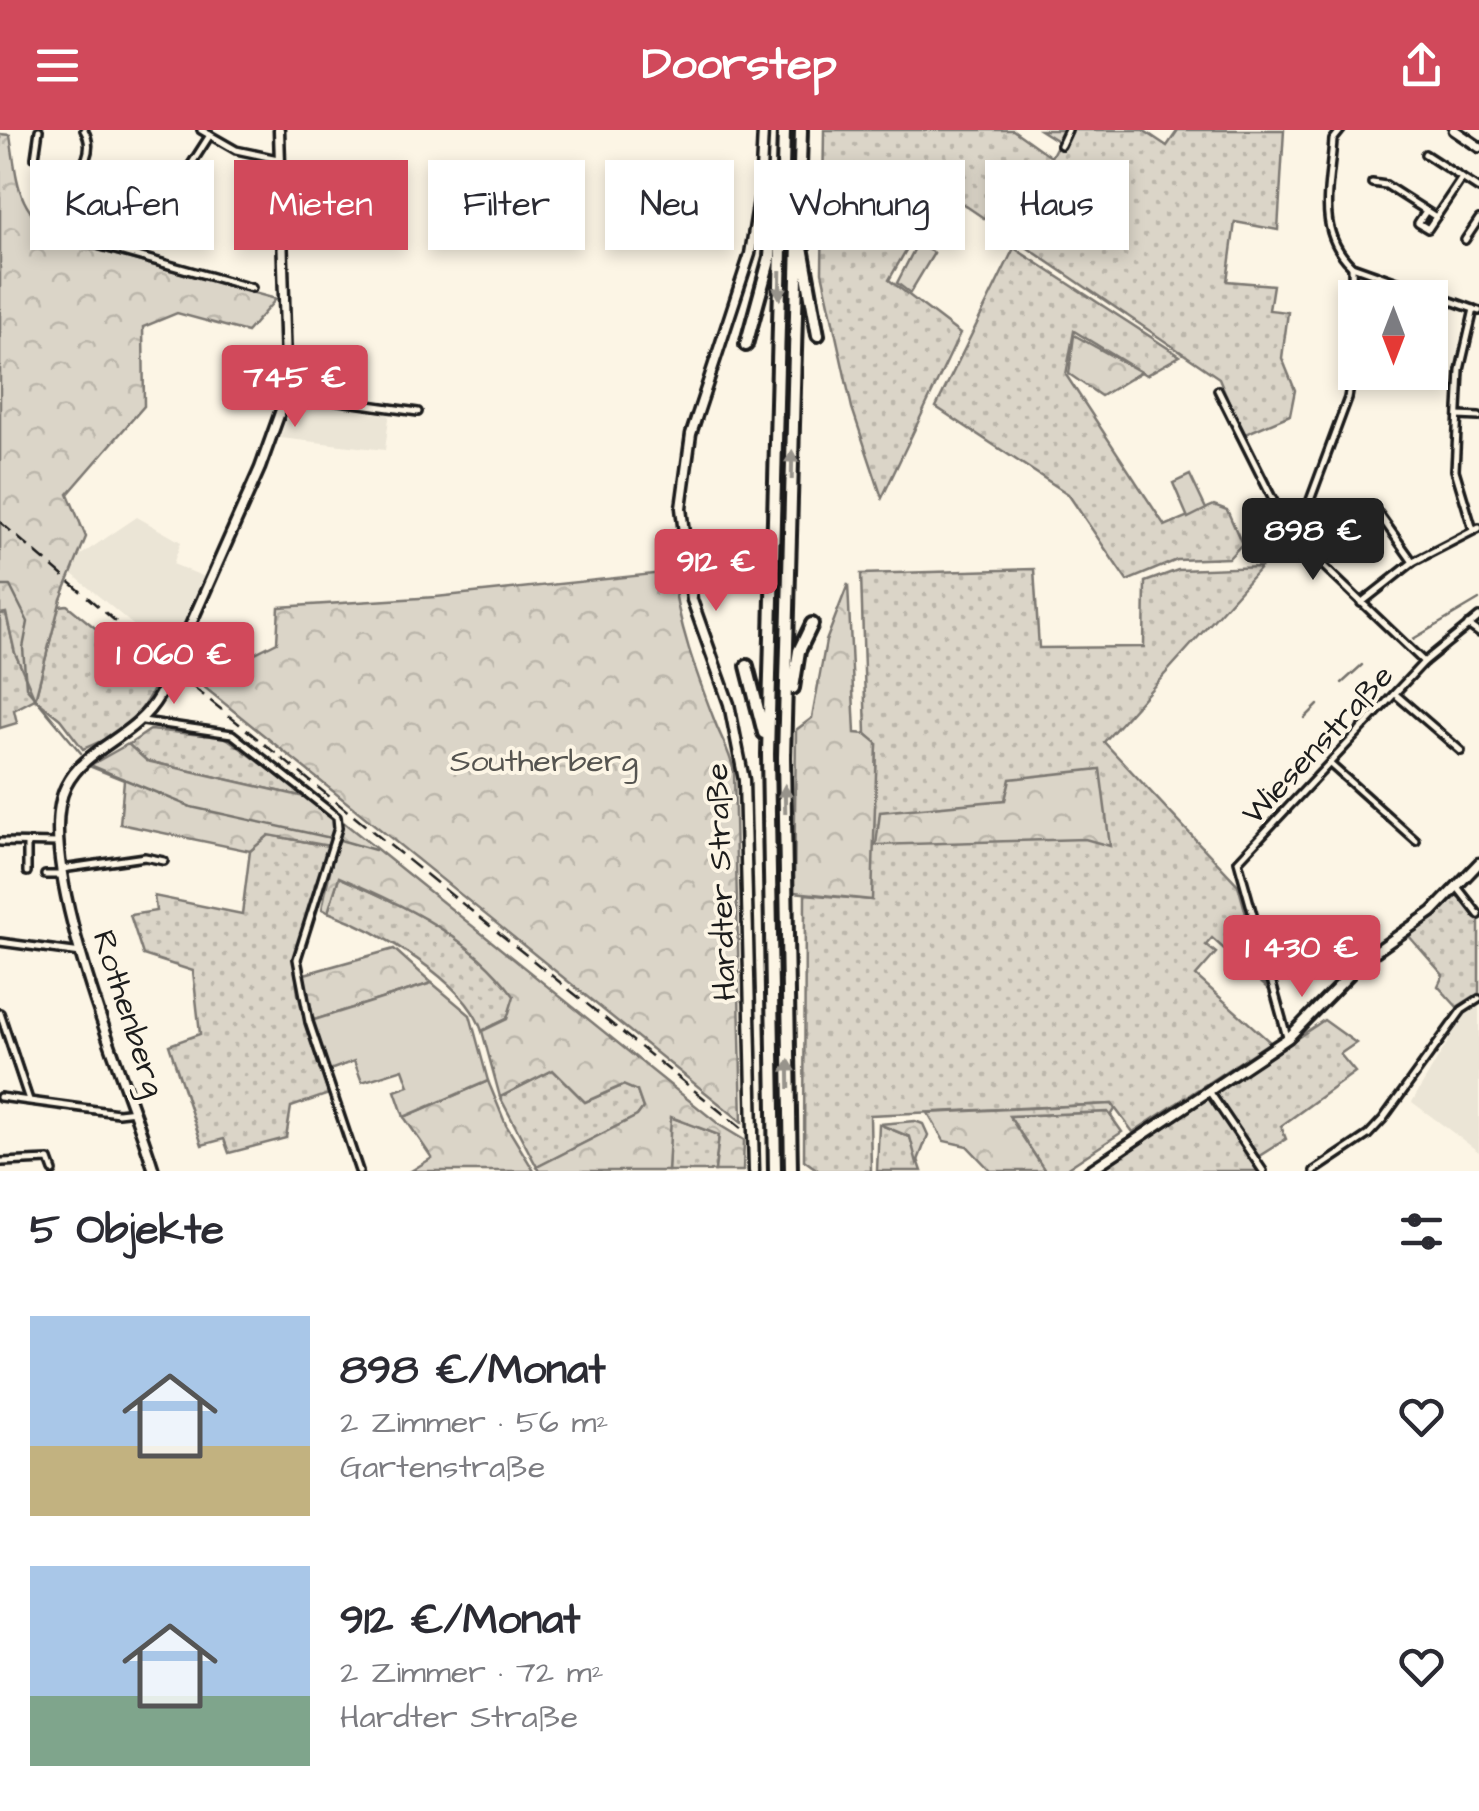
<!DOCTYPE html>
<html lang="de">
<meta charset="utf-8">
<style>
:root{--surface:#fff;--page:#f2f2f3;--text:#2b2b33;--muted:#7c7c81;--accent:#d1495b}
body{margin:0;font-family:"Architects Daughter",sans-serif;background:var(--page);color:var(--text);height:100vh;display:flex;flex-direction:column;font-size:38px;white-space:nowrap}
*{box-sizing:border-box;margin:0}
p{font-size:32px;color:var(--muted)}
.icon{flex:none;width:55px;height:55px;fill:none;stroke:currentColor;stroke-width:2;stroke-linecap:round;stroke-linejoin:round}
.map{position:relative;height:1041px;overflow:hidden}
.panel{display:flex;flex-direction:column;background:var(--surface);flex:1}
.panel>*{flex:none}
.guide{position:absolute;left:30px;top:30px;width:1420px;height:90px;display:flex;gap:20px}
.needle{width:65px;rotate:180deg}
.buttons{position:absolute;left:1338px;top:150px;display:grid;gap:20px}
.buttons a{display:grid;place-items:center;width:110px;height:110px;border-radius:0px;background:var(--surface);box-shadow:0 5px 15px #0003;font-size:50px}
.price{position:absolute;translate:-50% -85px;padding:0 22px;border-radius:10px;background:var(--accent);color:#fff;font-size:32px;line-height:65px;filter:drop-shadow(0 2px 5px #0008)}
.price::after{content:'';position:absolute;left:50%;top:60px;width:30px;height:22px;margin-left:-15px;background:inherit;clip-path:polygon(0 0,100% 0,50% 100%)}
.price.selected{background:#222;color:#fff}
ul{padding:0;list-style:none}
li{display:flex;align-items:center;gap:30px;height:250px;padding:0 30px}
li span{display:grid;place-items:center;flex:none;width:280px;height:200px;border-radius:0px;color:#555}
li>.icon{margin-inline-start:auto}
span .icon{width:120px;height:120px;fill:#fffc;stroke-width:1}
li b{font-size:42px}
h2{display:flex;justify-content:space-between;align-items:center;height:120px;padding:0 30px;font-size:42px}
.tag{padding:0 35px;border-radius:0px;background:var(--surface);box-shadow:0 5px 15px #0003;font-size:35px;line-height:90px}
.tag.selected{background:var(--accent);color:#fff}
header{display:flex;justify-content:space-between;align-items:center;height:130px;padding:0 30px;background:var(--accent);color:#fff;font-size:45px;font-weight:700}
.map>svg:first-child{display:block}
.built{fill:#ebe5d6}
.grass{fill:url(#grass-dots);stroke:#7c7872;stroke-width:2.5}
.forest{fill:url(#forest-crowns);stroke:#7c7872;stroke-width:2.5}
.garden{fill:#dbd5c8;stroke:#7c7872;stroke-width:2.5}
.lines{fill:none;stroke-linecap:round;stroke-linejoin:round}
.stream{stroke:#75726c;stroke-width:2.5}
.minor-casing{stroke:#1c1c1c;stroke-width:12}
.tertiary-casing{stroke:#1c1c1c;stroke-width:15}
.secondary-casing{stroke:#1c1c1c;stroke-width:15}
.motorway-casing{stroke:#1c1c1c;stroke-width:18}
.minor{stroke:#fcf5e5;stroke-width:5}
.tertiary{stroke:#fcf5e5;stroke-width:8}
.secondary{stroke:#fcf5e5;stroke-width:8}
.motorway{stroke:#fcf5e5;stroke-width:10}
.rail{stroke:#1c1c1c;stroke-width:2.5;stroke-dasharray:15 8;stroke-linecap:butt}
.oneway{fill:#97938b}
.labels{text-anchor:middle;stroke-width:8;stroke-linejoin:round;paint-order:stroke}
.street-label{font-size:32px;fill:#1c1c1c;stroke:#fcf5e5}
.park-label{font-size:32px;fill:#555450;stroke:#fcf5e5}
</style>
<header><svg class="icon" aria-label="menu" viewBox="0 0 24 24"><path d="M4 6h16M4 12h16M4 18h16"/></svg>Doorstep<svg class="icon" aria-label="share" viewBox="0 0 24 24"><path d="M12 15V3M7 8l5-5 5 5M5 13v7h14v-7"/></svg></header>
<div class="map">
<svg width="1479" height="1041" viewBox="0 0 1479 1041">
<defs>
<pattern id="grass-dots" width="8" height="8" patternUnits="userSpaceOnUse" patternTransform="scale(2.5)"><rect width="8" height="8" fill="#dbd5c8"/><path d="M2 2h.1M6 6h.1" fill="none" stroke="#bbb6ab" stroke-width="1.8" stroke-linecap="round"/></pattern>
<pattern id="forest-crowns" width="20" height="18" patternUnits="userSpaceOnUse" patternTransform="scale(2.5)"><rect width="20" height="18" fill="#dbd5c8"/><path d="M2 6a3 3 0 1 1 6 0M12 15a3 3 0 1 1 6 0" fill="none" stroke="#bbb6ab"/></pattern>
</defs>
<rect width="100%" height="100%" fill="#fcf5e5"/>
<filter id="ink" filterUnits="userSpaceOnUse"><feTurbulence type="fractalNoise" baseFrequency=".01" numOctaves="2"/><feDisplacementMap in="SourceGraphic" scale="20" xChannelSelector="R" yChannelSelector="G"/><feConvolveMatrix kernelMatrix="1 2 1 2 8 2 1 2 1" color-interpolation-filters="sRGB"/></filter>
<g filter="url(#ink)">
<!-- built -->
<g class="built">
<path d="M318 272 390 280 385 320 280 308 288 283Z"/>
<path d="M137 387 181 412 173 434 207 448 169 525 71 443 72 431Z"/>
<path d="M1479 875V1022L1412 972 1465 883Z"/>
</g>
<!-- grass -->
<g class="grass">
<path d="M824 0H1013L1051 27 1059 12 1040 0H1143L1167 16 1178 0H1284L1278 100 1235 92 1227 151 1273 155 1269 180 1288 182 1282 228 1295 260 1290 285 1243 305 1219 248 941 59 889 150 960 204 882 368 852 278 822 142Z"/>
<path d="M1014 118 1180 226 1146 245 1074 201 1066 245 1165 396 1214 375 1227 380 1242 414 1229 428 1177 430 1127 451 1068 364 936 277Z"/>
<path d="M1261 437 1104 612 1238 755 1266 857 1212 808 1206 815 1216 823 1196 846 1270 912 1133 1002 1112 974 870 985 871 1041H819L804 1030 805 764 871 770 877 614 866 604 861 444 1034 439 1039 518 1144 517 1145 452 1178 440Z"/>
<path d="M67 475 158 549C137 593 127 600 83 619L60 589 35 569 14 580 17 593 0 598V484L6 483 15 523 36 566 59 476Z"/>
<path d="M150 600 225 607 309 668 147 631 128 615Z"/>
<path d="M269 705 329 716 294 829 298 864 329 964 291 977 286 1008 229 1023 224 1009 202 1015 169 915 200 904 193 841 143 825 130 785 156 781 154 766 242 784 250 721Z"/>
<path d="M339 747C407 777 469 804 515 866L507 889 482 901C465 850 377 800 328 782Z"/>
<path d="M1459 765 1479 791V863L1457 877 1438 856 1443 845 1408 805Z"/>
<path d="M1324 890 1356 913 1340 924 1355 942 1281 996 1286 1009 1253 1030 1259 1041H1100Z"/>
<path d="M553 940 585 972 624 955 637 961 643 978 637 986 537 1037 500 967Z"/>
<path d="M1108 982 1122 1002 1063 1041H1045L1009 986Z"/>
<path d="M670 987 719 1005 715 1041H668Z"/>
<path d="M879 994 910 1007 922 1041H877Z"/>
</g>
<!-- forest -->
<g class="forest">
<path d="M0 4 10 5C18 55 16 80 61 110L276 169 247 202 177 183 143 197 144 276 68 364 86 407 61 469 35 569 15 523 6 483 0 484Z"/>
<path d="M1074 205 1141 242 1101 266 1069 244Z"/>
<path d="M672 442C678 493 696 543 715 592 722 610 730 622 734 642L742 992 198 552 277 512 279 477 436 467Z"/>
<path d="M848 454 855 603 866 604 877 613 872 770 794 762 796 600 812 588 826 511Z"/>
<path d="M128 614 147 631 309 668 337 687 721 996 744 1010 743 1041H715L719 1005 671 987 668 1041H540L537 1037 637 986 643 978 637 961 623 955 585 972 553 940 500 967 482 901 507 889 514 866C469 805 407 777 339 747L328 782 322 779 335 717 269 705 250 721 120 694 124 650 89 636Z"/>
<path d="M1100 639 1110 716 1085 709 876 715 880 682 1005 670 1010 649Z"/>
<path d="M394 819 432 853 311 891 301 845Z"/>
<path d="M488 951 506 995 534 1041H411L432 1028 404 987Z"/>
<path d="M1112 974 1115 979 1111 986 1108 982 1009 986 1045 1041H991L967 1016 944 1011 928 983Z"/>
<path d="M915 991 923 994 928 1005 917 1033 910 1007 879 994Z"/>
</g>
<!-- garden -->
<g class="garden">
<path d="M917 114 934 123 910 163 897 153Z"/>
<path d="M1190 345 1206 379 1188 388 1173 353Z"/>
<path d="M432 853 470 885 488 951 404 987 395 961 409 956 403 939 362 952 354 931 327 941 311 891Z"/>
</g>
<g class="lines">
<!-- stream -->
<g class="stream">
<path d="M0 456H10L28 492 23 518 26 557 81 623"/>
<path d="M1413 509 1479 470"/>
<path d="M1342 553 1362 535"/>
<path d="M1305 588 1318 575"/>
<path d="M90 635 191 677 331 708"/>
<path d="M340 710 375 720"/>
</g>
<defs>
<g id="minor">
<path d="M84 0C101 28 66 53 55 79L62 105 252 158"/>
<path d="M201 0 236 20 278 29"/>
<path d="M1341 0 1333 10C1330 57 1315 101 1352 136L1479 181"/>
<path d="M1061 15 1068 0"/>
<path d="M1425 24 1462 48"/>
<path d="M35 28 39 0"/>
<path d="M1372 53 1386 55 1436 87 1462 48 1479 59"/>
<path d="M162 80 210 5"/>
<path d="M1426 81 1418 93 1428 99 1436 87"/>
<path d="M1465 110 1479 89"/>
<path d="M1218 260 1290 404 1424 532"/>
<path d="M282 277 318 268 418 282"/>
<path d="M1458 286 1479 287"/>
<path d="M1379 384 1413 432"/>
<path d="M1473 400 1455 340 1460 240 1474 179"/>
<path d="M1296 408 1348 268 1354 233 1352 136"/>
<path d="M1361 473 1413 432 1479 398"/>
<path d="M1468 495 1479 503"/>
<path d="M1395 564 1461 621"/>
<path d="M143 591 232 604 337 687 338 698 297 829 309 892 359 1041"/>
<path d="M1330 634 1416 711"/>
<path d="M0 712 59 713"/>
<path d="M27 713V742"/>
<path d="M62 739 145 727 164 731"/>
<path d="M45 745H63"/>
<path d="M1458 758 1479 785"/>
<path d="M0 812 81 823"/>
<path d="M0 883 29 970"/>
<path d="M1287 907 1238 731 1424 532 1479 487"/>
<path d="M1209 961 1263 1041"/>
<path d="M0 967 118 983 135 981"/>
<path d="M2 1032 49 1030 53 1041"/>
<path d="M1314 1041 1368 1005 1383 989 1462 880 1479 869"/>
</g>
<path id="tertiary" d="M154 1041C130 959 29 730 66 656 86 616 134 609 159 566L260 338 282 277 286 235 279 0"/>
<g id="secondary">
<path d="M1454 0 1479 17"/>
<path d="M754 1041 744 650 729 574 692 470 681 378 691 304 750 124 760 64 763 0"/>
<path d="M1089 1041 1288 908 1365 829 1432 782 1479 733"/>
</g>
<g id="motorway">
<path d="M802 117 818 205"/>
<path d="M746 215 770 127 774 75 780 63"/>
<path d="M747 536 764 603"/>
<path d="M793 558 799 521 812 494"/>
<path d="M775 1041 768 624 784 0"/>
<path d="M791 1041 784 627 801 0"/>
</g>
</defs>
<!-- minor casing -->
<use href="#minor" class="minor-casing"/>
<!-- tertiary casing -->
<use href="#tertiary" class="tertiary-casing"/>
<!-- secondary casing -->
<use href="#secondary" class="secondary-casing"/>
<!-- motorway casing -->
<use href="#motorway" class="motorway-casing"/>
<!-- minor -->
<use href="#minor" class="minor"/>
<!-- tertiary -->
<use href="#tertiary" class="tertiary"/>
<!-- secondary -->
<use href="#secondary" class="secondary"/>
<!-- motorway -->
<use href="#motorway" class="motorway"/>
<!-- rail -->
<path class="rail" d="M0 392 171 539 741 998"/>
</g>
<!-- one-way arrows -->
<defs><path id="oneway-solid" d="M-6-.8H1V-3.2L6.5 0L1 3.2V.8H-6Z" transform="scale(2.5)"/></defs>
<g class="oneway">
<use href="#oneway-solid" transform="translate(780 155) rotate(91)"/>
<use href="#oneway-solid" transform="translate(792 335) rotate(-89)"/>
<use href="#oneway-solid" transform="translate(785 669) rotate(-91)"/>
<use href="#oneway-solid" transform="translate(789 944) rotate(-91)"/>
</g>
</g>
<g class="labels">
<!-- street labels -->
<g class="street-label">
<text transform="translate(1317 614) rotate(-47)" y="11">Wiesenstraße</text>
<text transform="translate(720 752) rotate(-92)" y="11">Hardter Straße</text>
<text transform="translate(130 883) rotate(72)" y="11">Rothenberg</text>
</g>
<!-- park labels -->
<g class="park-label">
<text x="544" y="641">Southerberg</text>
</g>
</g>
</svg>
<div class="buttons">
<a><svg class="needle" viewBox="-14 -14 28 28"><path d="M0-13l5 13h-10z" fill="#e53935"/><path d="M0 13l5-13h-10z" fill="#7c7c81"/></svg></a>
</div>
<b class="price" style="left:295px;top:300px">745 €</b>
<b class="price selected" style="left:1313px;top:453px">898 €</b>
<b class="price" style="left:716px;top:484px">912 €</b>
<b class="price" style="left:174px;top:577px">1 060 €</b>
<b class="price" style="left:1302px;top:870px">1 430 €</b>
<div class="guide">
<a class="tag">Kaufen</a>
<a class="tag selected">Mieten</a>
<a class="tag">Filter</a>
<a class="tag">Neu</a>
<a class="tag">Wohnung</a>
<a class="tag">Haus</a>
</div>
</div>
<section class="panel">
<h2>5 Objekte<svg class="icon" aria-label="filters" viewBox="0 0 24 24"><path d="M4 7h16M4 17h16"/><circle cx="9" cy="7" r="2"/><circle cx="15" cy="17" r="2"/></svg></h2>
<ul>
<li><span style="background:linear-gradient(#a9c7e8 65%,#c2b280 0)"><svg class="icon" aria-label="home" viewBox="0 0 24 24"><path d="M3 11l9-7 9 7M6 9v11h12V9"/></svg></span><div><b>898 €/Monat</b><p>2 Zimmer · 56 m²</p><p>Gartenstraße</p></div><svg class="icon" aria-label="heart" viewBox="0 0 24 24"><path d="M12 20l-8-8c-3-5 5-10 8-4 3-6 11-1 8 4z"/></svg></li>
<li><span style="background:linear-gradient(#a9c7e8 65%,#7fa58c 0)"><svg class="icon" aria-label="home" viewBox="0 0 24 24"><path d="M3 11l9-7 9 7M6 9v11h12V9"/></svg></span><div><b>912 €/Monat</b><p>2 Zimmer · 72 m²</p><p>Hardter Straße</p></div><svg class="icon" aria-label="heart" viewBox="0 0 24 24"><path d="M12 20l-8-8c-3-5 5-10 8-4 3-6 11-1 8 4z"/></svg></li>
</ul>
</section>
